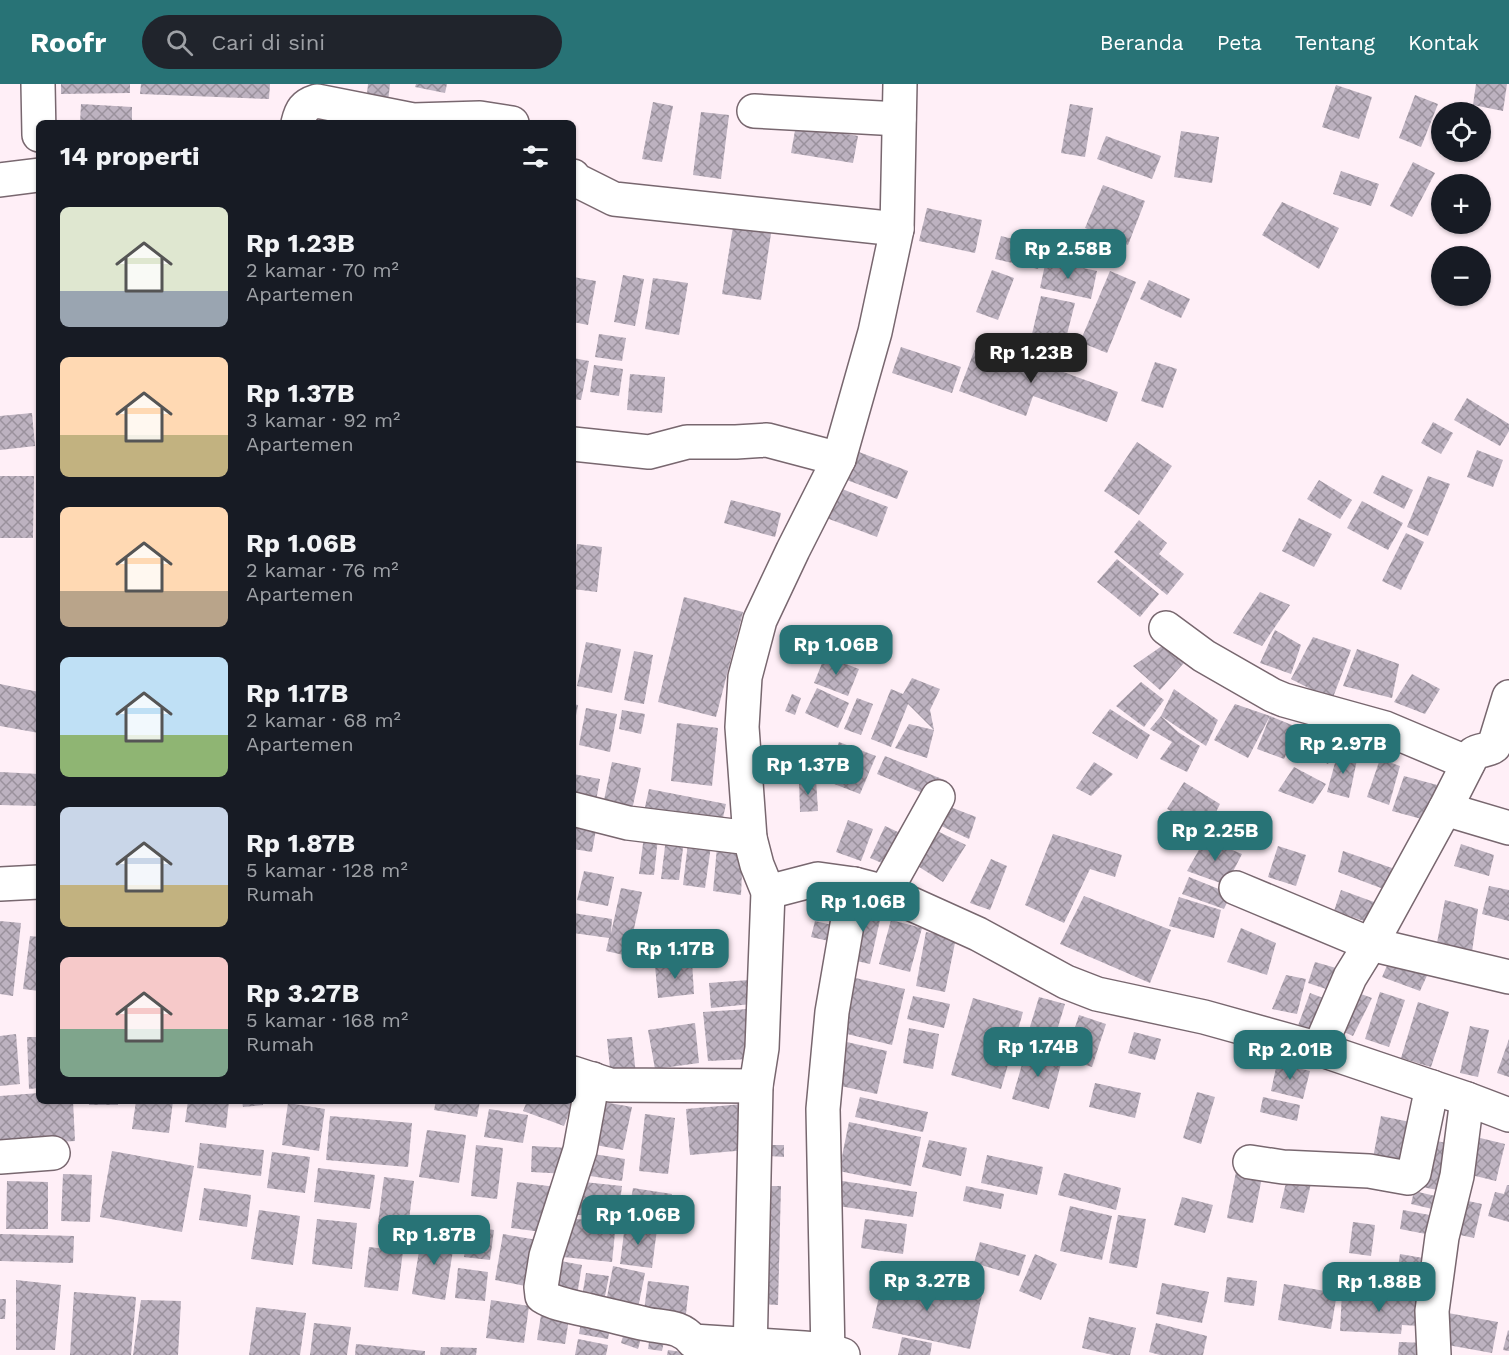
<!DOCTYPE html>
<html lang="id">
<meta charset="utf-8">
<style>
:root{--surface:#171b24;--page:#20242c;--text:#f1f3f6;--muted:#9ea1a6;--accent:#287376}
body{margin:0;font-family:"Work Sans",sans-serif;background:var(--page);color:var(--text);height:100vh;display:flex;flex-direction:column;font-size:22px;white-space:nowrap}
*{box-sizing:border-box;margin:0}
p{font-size:20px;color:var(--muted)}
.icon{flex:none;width:33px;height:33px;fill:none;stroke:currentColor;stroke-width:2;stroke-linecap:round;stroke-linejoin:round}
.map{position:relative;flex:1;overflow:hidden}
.details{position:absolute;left:36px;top:36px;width:540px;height:984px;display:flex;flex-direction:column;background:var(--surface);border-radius:9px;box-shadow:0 2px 4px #0004}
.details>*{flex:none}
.fabs{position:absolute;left:1431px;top:18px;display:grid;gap:12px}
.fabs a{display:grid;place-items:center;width:60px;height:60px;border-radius:50%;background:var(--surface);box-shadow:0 2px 4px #0004;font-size:30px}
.price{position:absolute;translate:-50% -51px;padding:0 14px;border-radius:12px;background:var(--accent);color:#fff;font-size:20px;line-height:39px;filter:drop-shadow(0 2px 3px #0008)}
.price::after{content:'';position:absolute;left:50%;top:36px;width:18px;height:14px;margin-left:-9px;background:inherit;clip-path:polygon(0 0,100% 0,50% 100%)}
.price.selected{background:#222;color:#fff}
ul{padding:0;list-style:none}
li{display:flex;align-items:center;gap:18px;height:150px;padding:0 24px}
li span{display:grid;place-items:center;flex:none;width:168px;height:120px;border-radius:9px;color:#555}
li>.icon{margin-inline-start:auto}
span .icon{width:72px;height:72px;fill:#fffc;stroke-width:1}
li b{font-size:26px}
h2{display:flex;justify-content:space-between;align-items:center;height:72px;padding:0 24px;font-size:26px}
header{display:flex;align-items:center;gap:36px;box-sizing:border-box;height:84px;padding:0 30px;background:var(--accent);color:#fff}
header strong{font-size:28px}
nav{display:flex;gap:33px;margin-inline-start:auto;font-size:21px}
.search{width:420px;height:54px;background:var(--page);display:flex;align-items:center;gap:15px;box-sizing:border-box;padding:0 21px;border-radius:33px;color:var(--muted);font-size:22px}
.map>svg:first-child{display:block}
.building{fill:url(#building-cross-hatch)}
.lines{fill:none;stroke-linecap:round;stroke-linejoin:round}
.minor-casing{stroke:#78676f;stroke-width:36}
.minor{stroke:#fff;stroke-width:33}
</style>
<header>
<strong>Roofr</strong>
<div class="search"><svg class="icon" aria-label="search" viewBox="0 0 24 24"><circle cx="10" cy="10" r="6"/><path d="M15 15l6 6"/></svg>Cari di sini</div>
<nav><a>Beranda</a><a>Peta</a><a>Tentang</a><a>Kontak</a></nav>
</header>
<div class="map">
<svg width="1509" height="1271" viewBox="0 0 1509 1271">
<defs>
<pattern id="building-cross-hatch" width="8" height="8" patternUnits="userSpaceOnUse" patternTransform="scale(1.5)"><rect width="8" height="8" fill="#bdb2c0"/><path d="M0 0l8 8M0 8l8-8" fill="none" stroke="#9a919c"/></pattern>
</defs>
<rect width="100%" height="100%" fill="#ffeff7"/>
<!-- building -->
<g class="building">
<path d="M61 0H130V9L61 10Z"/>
<path d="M141 0H270L269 15 140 10Z"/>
<path d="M368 0H390L387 26 366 20Z"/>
<path d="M416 0H447L445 9 415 3Z"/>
<path d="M1476 0H1507L1503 27 1473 21Z"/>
<path d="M1336 1 1372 13 1359 55 1322 43Z"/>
<path d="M1415 11 1438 20 1421 63 1399 54Z"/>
<path d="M653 18 673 22 662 78 642 75Z"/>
<path d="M81 20 132 23V39H80Z"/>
<path d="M1070 20 1093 24 1085 73 1061 69Z"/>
<path d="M701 28 729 31 721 95 693 91Z"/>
<path d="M796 41 858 52 853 79 791 69Z"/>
<path d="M1181 47 1219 53 1212 99 1174 93Z"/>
<path d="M1106 52 1161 72 1152 95 1097 75Z"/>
<path d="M1413 78 1435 89 1412 133 1390 122Z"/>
<path d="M1341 87 1379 100 1371 122 1333 110Z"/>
<path d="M1103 101 1145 117 1128 161 1085 144Z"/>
<path d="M1282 118 1339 144 1319 185 1262 151Z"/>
<path d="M927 124 982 136 975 169 919 157Z"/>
<path d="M734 137 772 143 761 216 722 210Z"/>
<path d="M1001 152 1044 163 1038 185 995 175Z"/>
<path d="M1046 176 1097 187 1091 215 1040 204Z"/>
<path d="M992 186 1014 194 998 236 976 228Z"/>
<path d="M1110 187 1136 198 1107 269 1080 258Z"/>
<path d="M623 191 644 195 635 242 614 238Z"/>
<path d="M573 193 596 197 588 241 573 238Z"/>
<path d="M653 194 688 199 679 251 645 245Z"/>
<path d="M1149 196 1190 215 1181 234 1140 215Z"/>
<path d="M1041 212 1075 219 1065 258 1032 250Z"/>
<path d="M599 250 626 254 622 277 595 273Z"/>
<path d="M978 257 1118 308 1107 338 1033 312 1026 332 959 307Z"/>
<path d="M901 263 961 283 952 309 892 289Z"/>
<path d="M573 274 589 277 581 316 573 315Z"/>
<path d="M1155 278 1177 285 1163 324 1141 317Z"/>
<path d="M594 281 623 285 619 312 590 308Z"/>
<path d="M630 290 665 293 662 329 627 326Z"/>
<path d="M1467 314 1509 340V347L1500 362 1454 336Z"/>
<path d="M32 329 35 362 0 366V332Z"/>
<path d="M1433 338 1453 349 1441 370 1421 359Z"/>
<path d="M1137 358 1172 382 1139 431 1104 407Z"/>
<path d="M1477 366 1503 376 1493 403 1467 393Z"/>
<path d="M859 368 908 387 897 415 847 396Z"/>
<path d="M1382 391 1413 406 1404 425 1373 409Z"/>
<path d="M0 392H34L33 454H0Z"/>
<path d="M1428 392 1450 400 1428 452 1407 443Z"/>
<path d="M1319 396 1352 416 1340 435 1307 415Z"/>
<path d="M832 401 888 423 877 453 821 432Z"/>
<path d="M731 416 781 429 775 453 724 439Z"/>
<path d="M1362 417 1403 439 1388 466 1347 444Z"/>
<path d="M1299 434 1332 450 1314 483 1282 467Z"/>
<path d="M1139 436 1167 459 1159 470 1184 490 1167 511 1114 468Z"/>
<path d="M1406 449 1424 458 1401 506 1382 497Z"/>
<path d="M577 460 602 463 597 508 573 505Z"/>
<path d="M1117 475 1159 510 1140 533 1097 498Z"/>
<path d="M1260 508 1290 521 1262 562 1233 549Z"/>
<path d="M684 513 743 528 716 633 658 618Z"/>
<path d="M1275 546 1301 561 1291 590 1260 579Z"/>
<path d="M1313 553 1351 566 1332 616 1291 595Z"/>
<path d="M1172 555 1190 572 1160 606 1133 582Z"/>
<path d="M586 558 621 565 612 609 577 602Z"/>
<path d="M1357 565 1399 580 1392 614 1343 602Z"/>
<path d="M634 567 653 571 644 620 624 616Z"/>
<path d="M825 572 859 585 848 612 814 599Z"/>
<path d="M1412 590 1440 605 1425 630 1394 618Z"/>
<path d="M912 594 940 605 930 626 934 646 908 620 891 663 871 655 891 605 903 610Z"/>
<path d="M1141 598 1164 616 1144 643 1116 622Z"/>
<path d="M0 600 39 608V649L0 642Z"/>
<path d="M817 604 849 619 838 644 805 629Z"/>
<path d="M1174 605 1218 636 1206 662 1161 632 1178 648 1200 662 1187 688 1160 675 1172 658 1150 645 1161 632Z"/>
<path d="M792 610 801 614 795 631 785 627Z"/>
<path d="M857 614 873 620 861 651 844 645Z"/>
<path d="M573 620 578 621 574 642H573Z"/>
<path d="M1235 620 1270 632 1248 674 1214 656Z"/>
<path d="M586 624 617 630 610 668 579 661Z"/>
<path d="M1110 625 1150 651 1137 675 1092 649Z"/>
<path d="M622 626 645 630 641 650 619 645Z"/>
<path d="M1270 632 1299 644 1284 675 1257 665Z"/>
<path d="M677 639 718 644 712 702 671 697Z"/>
<path d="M909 640 934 646 927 674 895 664Z"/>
<path d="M1306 644 1339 660 1328 680 1294 663Z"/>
<path d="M839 658 876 672 860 710 824 696Z"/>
<path d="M1338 668 1358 671 1349 714 1327 708Z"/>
<path d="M885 672 947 697 935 714 877 690Z"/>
<path d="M1380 675 1400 682 1389 721 1367 713Z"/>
<path d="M612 678 641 684 632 726 603 721Z"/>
<path d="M1094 678 1113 690 1091 712 1076 704Z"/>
<path d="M1294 683 1326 700 1313 720 1278 707Z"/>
<path d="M0 688 39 690V722L0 721Z"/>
<path d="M573 690 600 695 595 722 573 718Z"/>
<path d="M1404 692 1437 701 1429 737 1392 727Z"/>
<path d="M816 695 818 727 800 728 799 696Z"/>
<path d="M1184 698 1220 720 1207 746 1167 725Z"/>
<path d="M649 705 726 720 720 747 643 732Z"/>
<path d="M940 719 976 733 969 755 935 739Z"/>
<path d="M573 736 597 740 592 768 573 765Z"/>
<path d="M848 736 873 745 861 777 836 768Z"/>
<path d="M885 742 911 754 896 785 870 774Z"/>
<path d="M933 745 966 761 943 798 908 776Z"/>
<path d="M1053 750 1122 771 1115 793 1090 785 1064 839 1025 821Z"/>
<path d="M644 752 658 754 654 791 639 790Z"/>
<path d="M666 754 684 756 679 796 661 795Z"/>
<path d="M1205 755 1242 770 1226 801 1187 787Z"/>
<path d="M688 759 711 762 705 804 683 801Z"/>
<path d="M1461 760 1494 771 1489 792 1454 782Z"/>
<path d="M1278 762 1306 771 1296 802 1268 793Z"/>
<path d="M717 763 743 767 741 811 713 807Z"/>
<path d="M1343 767 1392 784 1389 807 1338 788Z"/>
<path d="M991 775 1007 782 990 826 970 819Z"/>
<path d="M584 787 614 793 608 822 577 816Z"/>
<path d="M1189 793 1231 810 1224 825 1182 810Z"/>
<path d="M1489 802 1509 806V837L1482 830Z"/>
<path d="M621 804 642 808 628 872 606 867 609 854 573 849V829L612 835 611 849Z"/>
<path d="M1341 806 1374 818 1367 838 1334 827Z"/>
<path d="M1084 812 1171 846 1150 899 1060 860Z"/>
<path d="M1179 813 1221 826 1214 854 1169 842Z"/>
<path d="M1445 816 1478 825 1472 868 1437 859Z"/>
<path d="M857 817 883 823 870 880 843 874Z"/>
<path d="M891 836 922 844 910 888 879 880Z"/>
<path d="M0 837 21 839 13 912 0 910Z"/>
<path d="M815 837 832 841 829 857 811 853Z"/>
<path d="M1241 844 1276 859 1267 891 1227 878Z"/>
<path d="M926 848 956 854 945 908 916 902Z"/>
<path d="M30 852 39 853V907L23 905Z"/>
<path d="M1392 870 1430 885 1420 907 1382 893Z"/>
<path d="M692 878 694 910 658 914 655 882Z"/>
<path d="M1315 878 1343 886 1335 908 1308 899Z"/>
<path d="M1286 891 1306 895 1297 930 1272 925Z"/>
<path d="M851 893 905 905 892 961 839 948Z"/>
<path d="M749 896 752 920 711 924 709 899Z"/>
<path d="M1353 907 1372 914 1353 952 1335 944Z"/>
<path d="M1380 908 1405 916 1389 963 1365 955Z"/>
<path d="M1310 909 1331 917 1317 954 1296 947Z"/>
<path d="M913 912 950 920 944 944 907 935Z"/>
<path d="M1039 913 1065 920 1052 963 1026 956Z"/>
<path d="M973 914 1023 928 1001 1005 951 991Z"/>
<path d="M1418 918 1449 928 1431 983 1401 974Z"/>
<path d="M748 925 749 975 708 977 703 928Z"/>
<path d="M1079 931 1106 940 1092 983 1065 975Z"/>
<path d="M695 939 699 979 655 985 648 946Z"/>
<path d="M1470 942 1489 946 1478 993 1460 989Z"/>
<path d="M909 944 939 950 933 985 903 979Z"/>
<path d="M1134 948 1161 955 1155 976 1128 969Z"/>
<path d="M16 950 20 1000 0 1002V952Z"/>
<path d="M27 953H39V1004L29 1005Z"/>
<path d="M632 953 636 991 611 994 607 955Z"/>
<path d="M1509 955V993L1497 989Z"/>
<path d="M842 957 887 967 877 1010 832 1000Z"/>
<path d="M1027 963 1063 972 1049 1025 1012 1015Z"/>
<path d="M1277 979 1310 987 1303 1015 1271 1007Z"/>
<path d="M1095 999 1141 1009 1135 1034 1089 1023Z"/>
<path d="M573 1005 578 1006 564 1042 523 1027 527 1017H573Z"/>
<path d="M1197 1008 1215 1013 1201 1060 1183 1054Z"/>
<path d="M39 1009V1017H73L75 1057 0 1061V1012Z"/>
<path d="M860 1013 928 1028 923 1048 855 1033Z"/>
<path d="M1263 1013 1300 1021 1297 1037 1260 1028Z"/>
<rect x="89" y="1017" width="29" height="4"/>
<path d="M136 1017H173L169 1049 132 1045Z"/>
<path d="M188 1017H229L226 1044 185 1038Z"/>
<path d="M242 1017H263V1021L243 1023Z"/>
<path d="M436 1017H480L477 1033 434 1026Z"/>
<path d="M598 1017 632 1023 623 1066 590 1060Z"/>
<path d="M288 1019 325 1025 319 1067 282 1061Z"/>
<path d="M743 1020 747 1066 690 1071 686 1025Z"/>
<path d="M489 1025 528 1031 523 1059 484 1053Z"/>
<path d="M645 1030 675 1034 668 1090 639 1087Z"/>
<path d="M330 1032 412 1039 408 1083 326 1076Z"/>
<path d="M1381 1032 1420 1040 1411 1081 1373 1074Z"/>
<path d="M849 1038 921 1053 911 1102 839 1087Z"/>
<path d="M427 1046 466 1051 459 1099 419 1093Z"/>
<path d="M1472 1052 1505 1060 1496 1097 1463 1089Z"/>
<path d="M1425 1055 1458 1061 1449 1108 1416 1102Z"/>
<path d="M929 1056 967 1064 961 1092 922 1083Z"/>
<path d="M200 1059 264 1066 261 1092 197 1084Z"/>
<path d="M476 1061 503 1064 497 1115 471 1112Z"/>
<path d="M770 1061H784V1073L770 1072Z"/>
<path d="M532 1062 569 1064 568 1090 531 1088Z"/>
<path d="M112 1067 194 1082 182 1148 100 1133Z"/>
<path d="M272 1068 310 1073 305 1109 267 1104Z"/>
<path d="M587 1069 625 1075 622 1097 584 1091Z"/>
<path d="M987 1071 1043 1083 1037 1111 981 1099Z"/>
<path d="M318 1084 375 1091 370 1125 314 1118Z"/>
<path d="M1236 1088 1262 1093 1253 1139 1227 1134Z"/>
<path d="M1064 1089 1121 1104 1116 1126 1058 1111Z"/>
<path d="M63 1090 92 1091 90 1138 61 1137Z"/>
<path d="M1288 1090 1312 1095 1304 1129 1280 1124Z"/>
<path d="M384 1093 414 1097 408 1143 378 1139Z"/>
<path d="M7 1097 48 1098V1145H6Z"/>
<path d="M574 1097 622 1102 618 1135 570 1130Z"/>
<path d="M842 1097 917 1108 913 1133 838 1122Z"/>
<path d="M517 1098 556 1103 550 1149 511 1144Z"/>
<path d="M1507 1101H1509V1138L1488 1132 1495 1108 1504 1110Z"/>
<path d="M765 1102H781L778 1221 762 1220Z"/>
<path d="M966 1102 1004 1110 1001 1125 963 1117Z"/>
<path d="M204 1104 251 1111 247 1143 199 1136Z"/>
<path d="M633 1104 672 1110 667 1140 628 1133Z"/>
<path d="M1414 1107 1444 1114 1441 1127 1411 1120Z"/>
<path d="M1182 1113 1213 1121 1205 1149 1174 1141Z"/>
<path d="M1454 1114 1482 1120 1474 1154 1446 1148Z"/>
<path d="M1070 1122 1112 1132 1102 1176 1060 1167Z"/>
<path d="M259 1126 300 1132 293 1181 251 1175Z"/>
<path d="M1403 1126 1435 1132 1431 1151 1400 1145Z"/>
<path d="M1118 1131 1146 1135 1137 1184 1109 1179Z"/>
<path d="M567 1134 616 1139 612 1178 563 1173Z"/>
<path d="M317 1135 357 1139 352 1185 312 1180Z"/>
<path d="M865 1135 907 1140 903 1170 861 1164Z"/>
<path d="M1353 1138 1375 1141 1371 1172 1349 1169Z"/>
<path d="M625 1141 657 1145 652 1184 620 1180Z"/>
<path d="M469 1142 494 1146 490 1176 464 1173Z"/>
<path d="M422 1149 455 1154 445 1216 412 1210Z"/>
<path d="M0 1150 74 1152 73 1179 0 1177Z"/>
<path d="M503 1150 543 1157 535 1204 495 1196Z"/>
<path d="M980 1158 1026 1171 1019 1192 974 1179Z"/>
<path d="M369 1163 403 1167 398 1207 364 1203Z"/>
<path d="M1035 1170 1057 1180 1041 1216 1019 1207Z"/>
<path d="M1400 1170 1423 1174 1417 1207 1395 1203Z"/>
<path d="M555 1176 582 1181 577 1211 550 1206Z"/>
<path d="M613 1182 645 1189 638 1224 606 1218Z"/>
<path d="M458 1184 488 1188 485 1217 455 1214Z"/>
<path d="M586 1189 609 1192 604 1217 582 1213Z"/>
<path d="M884 1190 982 1211 970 1265 872 1244Z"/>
<path d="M1227 1193 1257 1197 1254 1222 1224 1218Z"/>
<path d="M16 1196 61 1201 55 1266H16Z"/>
<path d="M648 1197 689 1202 685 1239 643 1234Z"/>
<path d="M1162 1199 1209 1208 1202 1239 1156 1230Z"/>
<path d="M1284 1200 1337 1209 1331 1245 1278 1236Z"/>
<path d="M74 1208 136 1213 131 1271H70Z"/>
<path d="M1342 1208 1422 1213 1420 1242 1402 1241 1401 1250 1340 1247Z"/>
<path d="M0 1215H6L5 1235H0Z"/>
<path d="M141 1216 181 1217 178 1271H133Z"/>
<path d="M491 1216 529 1222 524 1259 486 1254Z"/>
<path d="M256 1223 306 1229 300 1271H249Z"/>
<path d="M542 1225 570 1228 565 1260 537 1256Z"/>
<path d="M1448 1229 1498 1238 1492 1269 1442 1260Z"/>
<path d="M582 1232 611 1237 608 1255 579 1250Z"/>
<path d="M1089 1233 1136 1244 1130 1271H1113L1082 1264Z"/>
<path d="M314 1239 351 1243 347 1271H310Z"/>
<path d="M1156 1239 1207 1252 1203 1271H1160L1149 1268Z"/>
<path d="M626 1242 643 1247 638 1265 621 1259Z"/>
<path d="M651 1245 666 1248 662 1267 648 1265Z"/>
<path d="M1508 1246 1509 1247V1267L1503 1266Z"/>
<path d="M902 1253 932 1259 930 1271H898Z"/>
<path d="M578 1255 608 1261 606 1271H575Z"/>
<path d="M1399 1258 1427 1259V1271H1398Z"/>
<path d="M356 1260 425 1267V1271H355Z"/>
<path d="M441 1263 477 1264 476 1271H440Z"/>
<path d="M668 1266 689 1269 688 1271H667Z"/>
</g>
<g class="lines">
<defs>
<g id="minor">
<path d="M38 0 39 51"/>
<path d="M754 27 899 35"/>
<path d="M298 39C301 26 304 21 317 17L413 36 480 34 512 39"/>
<path d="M573 92 576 96 614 115 897 145"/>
<path d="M0 96 39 91"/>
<path d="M573 360 649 368 687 358H736L767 356 839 375"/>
<path d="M1166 544 1204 572 1272 611 1284 616 1385 644 1468 679"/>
<path d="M573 725 628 739 750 754"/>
<path d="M1445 725 1509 744"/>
<path d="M0 800 39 798"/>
<path d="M1236 804 1370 860 1509 893"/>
<path d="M768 808 818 795 854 800 885 808 978 850 1066 898 1097 910 1204 933 1319 965 1467 1015 1509 1031"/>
<path d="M885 808 938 713"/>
<path d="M1319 965 1350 893 1376 851 1445 725 1473 670C1480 665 1488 667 1494 662L1509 613"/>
<path d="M573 989 610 1001 756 1002"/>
<path d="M593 995 580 1066 546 1172 541 1203 542 1212C556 1221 575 1223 591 1227 609 1231 628 1236 646 1240 665 1244 680 1241 693 1257L804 1264 828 1266 843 1271"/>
<path d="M0 1073 53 1069"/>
<path d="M1250 1078 1283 1083 1369 1087 1408 1094 1414 1089 1432 1003"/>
<path d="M750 1271 756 1002 762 964 768 808 757 781 750 754 742 643 745 593 760 536 793 466 839 375 875 248 897 145 900 0"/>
<path d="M828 1271 823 1025 832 928 854 800"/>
<path d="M1434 1271 1432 1227 1442 1153 1457 1092 1467 1015"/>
</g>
</defs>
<!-- minor casing -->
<use href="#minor" class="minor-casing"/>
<!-- minor -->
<use href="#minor" class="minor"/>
</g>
</svg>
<div class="fabs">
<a><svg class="icon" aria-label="locate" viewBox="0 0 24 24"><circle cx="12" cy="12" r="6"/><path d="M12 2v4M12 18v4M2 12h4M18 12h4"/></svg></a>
<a>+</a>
<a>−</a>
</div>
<b class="price" style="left:1068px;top:196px">Rp 2.58B</b>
<b class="price selected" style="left:1031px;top:300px">Rp 1.23B</b>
<b class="price" style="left:836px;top:592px">Rp 1.06B</b>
<b class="price" style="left:1343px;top:691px">Rp 2.97B</b>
<b class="price" style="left:808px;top:712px">Rp 1.37B</b>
<b class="price" style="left:1215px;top:778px">Rp 2.25B</b>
<b class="price" style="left:863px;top:849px">Rp 1.06B</b>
<b class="price" style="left:675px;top:896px">Rp 1.17B</b>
<b class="price" style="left:1038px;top:994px">Rp 1.74B</b>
<b class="price" style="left:1290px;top:997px">Rp 2.01B</b>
<b class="price" style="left:638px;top:1162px">Rp 1.06B</b>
<b class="price" style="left:434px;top:1182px">Rp 1.87B</b>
<b class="price" style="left:927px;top:1228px">Rp 3.27B</b>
<b class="price" style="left:1379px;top:1229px">Rp 1.88B</b>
<section class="details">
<h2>14 properti<svg class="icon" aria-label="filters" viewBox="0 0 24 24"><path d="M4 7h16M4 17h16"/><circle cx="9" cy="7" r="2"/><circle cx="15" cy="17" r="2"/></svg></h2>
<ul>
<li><span style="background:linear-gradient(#dfe7d0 70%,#9aa5b1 0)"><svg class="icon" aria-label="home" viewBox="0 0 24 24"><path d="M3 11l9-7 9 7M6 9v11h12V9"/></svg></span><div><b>Rp 1.23B</b><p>2 kamar · 70 m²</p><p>Apartemen</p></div></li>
<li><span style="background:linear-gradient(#ffd9b3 65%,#c2b280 0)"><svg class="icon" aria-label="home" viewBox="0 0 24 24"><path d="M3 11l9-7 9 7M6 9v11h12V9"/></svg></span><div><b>Rp 1.37B</b><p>3 kamar · 92 m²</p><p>Apartemen</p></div></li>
<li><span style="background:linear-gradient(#ffd9b3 70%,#b9a48a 0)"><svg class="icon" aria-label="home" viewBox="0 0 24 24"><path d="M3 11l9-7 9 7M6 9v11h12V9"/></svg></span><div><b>Rp 1.06B</b><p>2 kamar · 76 m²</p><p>Apartemen</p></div></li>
<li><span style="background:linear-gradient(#bfe0f5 65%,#8fb573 0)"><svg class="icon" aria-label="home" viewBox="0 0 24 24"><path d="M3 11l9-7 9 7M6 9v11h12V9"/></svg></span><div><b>Rp 1.17B</b><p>2 kamar · 68 m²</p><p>Apartemen</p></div></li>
<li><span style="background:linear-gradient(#c9d6e8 65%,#c2b280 0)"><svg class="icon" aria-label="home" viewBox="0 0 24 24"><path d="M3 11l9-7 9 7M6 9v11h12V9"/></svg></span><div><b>Rp 1.87B</b><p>5 kamar · 128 m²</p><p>Rumah</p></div></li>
<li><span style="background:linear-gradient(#f6c9c9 60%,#7fa58c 0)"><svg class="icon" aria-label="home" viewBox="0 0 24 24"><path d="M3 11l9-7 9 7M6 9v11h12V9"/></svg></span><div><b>Rp 3.27B</b><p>5 kamar · 168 m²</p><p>Rumah</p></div></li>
</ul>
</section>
</div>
